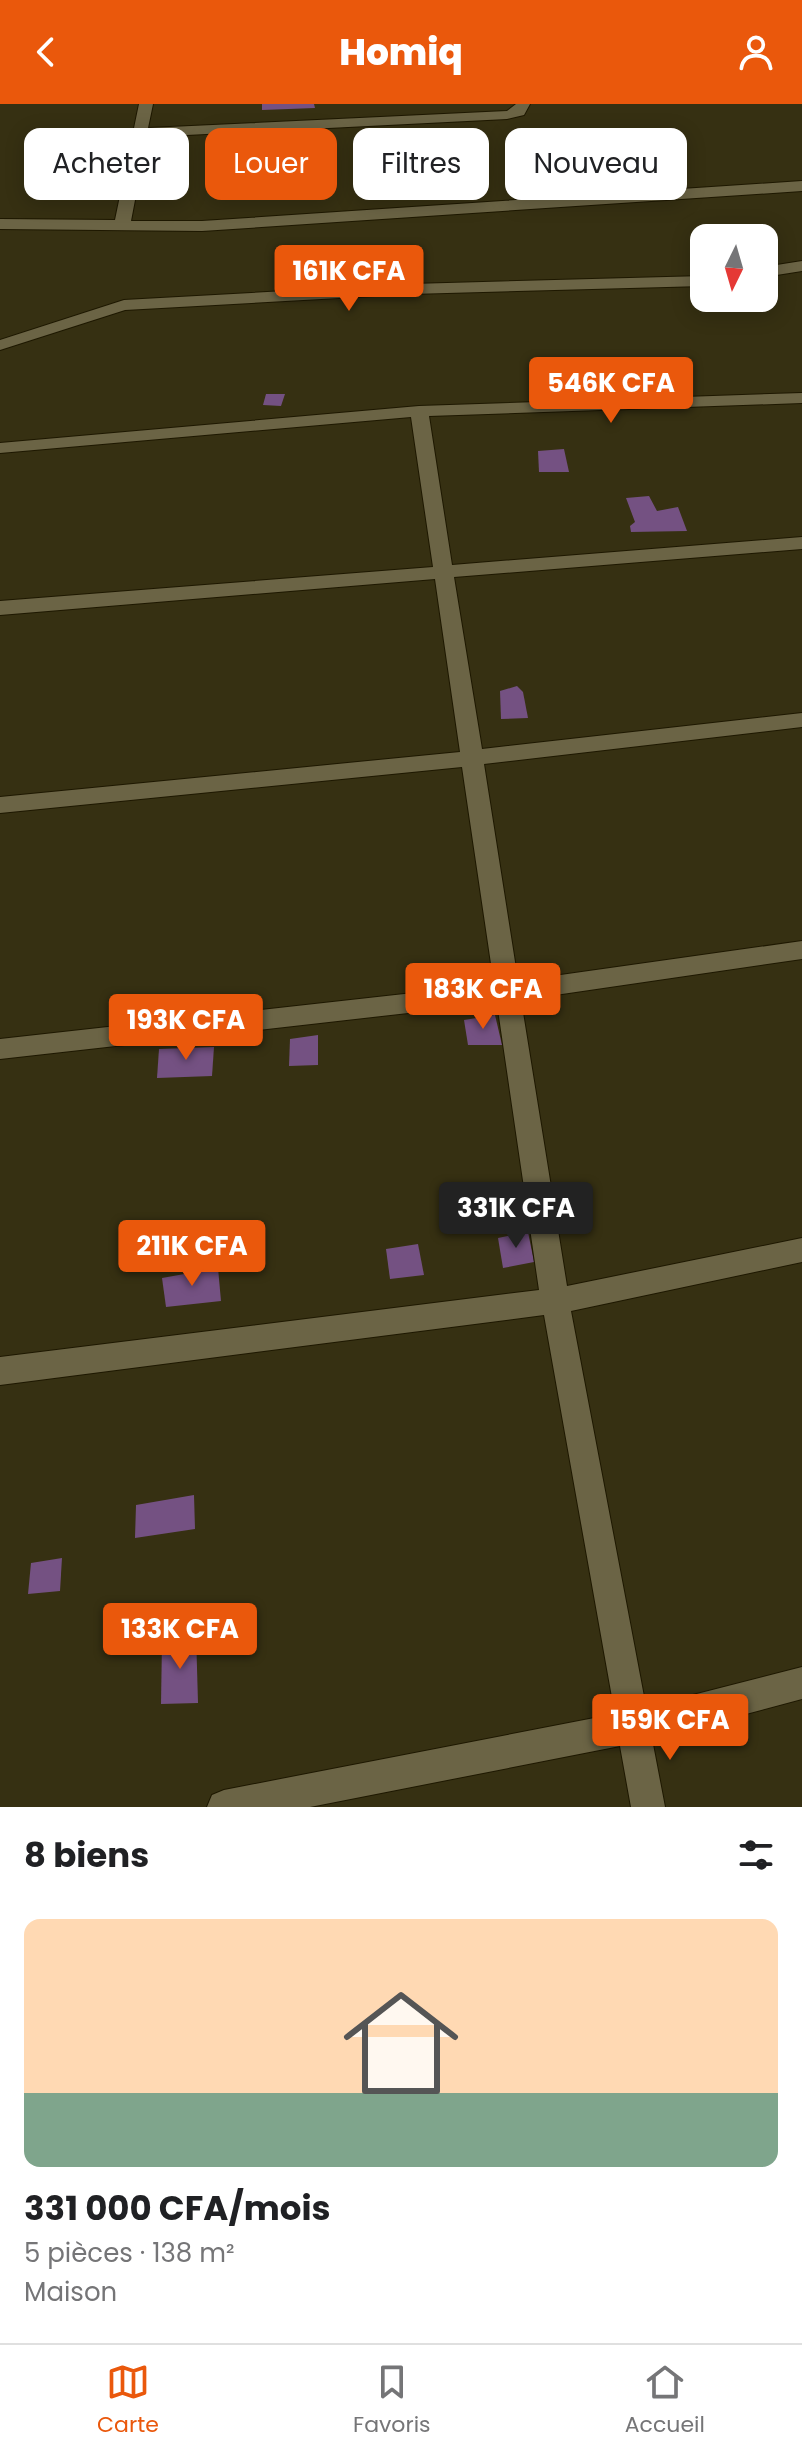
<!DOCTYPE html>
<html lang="fr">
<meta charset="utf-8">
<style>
:root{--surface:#fff;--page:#f6f6f6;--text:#202124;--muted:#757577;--line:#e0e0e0;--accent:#ea580c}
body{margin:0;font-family:Poppins,sans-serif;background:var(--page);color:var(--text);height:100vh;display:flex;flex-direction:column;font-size:30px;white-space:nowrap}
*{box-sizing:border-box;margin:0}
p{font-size:26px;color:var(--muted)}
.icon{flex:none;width:44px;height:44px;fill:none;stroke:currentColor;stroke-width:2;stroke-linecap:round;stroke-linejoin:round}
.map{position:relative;height:1703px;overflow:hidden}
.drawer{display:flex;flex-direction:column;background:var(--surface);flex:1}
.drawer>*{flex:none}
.hud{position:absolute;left:24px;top:24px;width:754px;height:72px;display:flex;gap:16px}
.needle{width:52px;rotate:185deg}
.controls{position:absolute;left:690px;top:120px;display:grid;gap:16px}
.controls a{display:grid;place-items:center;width:88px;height:88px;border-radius:16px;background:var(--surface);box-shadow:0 4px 20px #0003;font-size:40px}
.price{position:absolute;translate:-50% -68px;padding:0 18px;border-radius:8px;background:var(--accent);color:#fff;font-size:26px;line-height:52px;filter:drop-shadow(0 2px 4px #0008)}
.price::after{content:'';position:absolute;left:50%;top:48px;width:24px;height:18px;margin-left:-12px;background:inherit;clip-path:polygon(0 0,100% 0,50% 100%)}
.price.current{background:#222;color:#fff}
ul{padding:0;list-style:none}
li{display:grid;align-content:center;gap:16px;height:424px;padding:0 24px}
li+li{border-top:2px solid var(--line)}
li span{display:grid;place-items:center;height:248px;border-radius:16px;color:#555}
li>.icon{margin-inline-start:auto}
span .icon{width:144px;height:144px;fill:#fffc;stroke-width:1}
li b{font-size:34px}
h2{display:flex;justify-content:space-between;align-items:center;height:96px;padding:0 24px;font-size:34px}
.chip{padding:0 28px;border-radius:16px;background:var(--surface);box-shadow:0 4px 20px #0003;font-size:28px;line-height:72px}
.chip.current{background:var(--accent);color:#fff}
header{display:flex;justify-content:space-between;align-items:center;height:104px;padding:0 24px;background:var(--accent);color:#fff;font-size:36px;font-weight:800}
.tab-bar{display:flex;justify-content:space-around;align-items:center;height:112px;border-top:2px solid var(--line);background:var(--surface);font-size:22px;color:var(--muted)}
.tab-bar a{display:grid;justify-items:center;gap:4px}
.tab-bar .current{color:var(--accent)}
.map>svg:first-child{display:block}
.building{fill:#745182}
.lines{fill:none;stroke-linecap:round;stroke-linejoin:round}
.minor-casing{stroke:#1e1800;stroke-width:2}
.minor{fill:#6b6445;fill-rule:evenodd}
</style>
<header><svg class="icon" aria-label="back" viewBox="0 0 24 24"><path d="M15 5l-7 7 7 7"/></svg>Homiq<svg class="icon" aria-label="person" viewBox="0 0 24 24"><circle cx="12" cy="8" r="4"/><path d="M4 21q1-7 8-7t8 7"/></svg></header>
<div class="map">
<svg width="802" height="1703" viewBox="0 0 802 1703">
<rect width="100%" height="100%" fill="#363012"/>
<!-- building -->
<g class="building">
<path d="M262 0H314L315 4 262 6Z"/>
<path d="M266 290H285L281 302 263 301Z"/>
<path d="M564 345 569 368H539L538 347Z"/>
<path d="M649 392 657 407 678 403 687 427 631 428 630 422 635 418 626 394Z"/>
<path d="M517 582 523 588 528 614 501 615 500 587Z"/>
<path d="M495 911 502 941H468L464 916Z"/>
<path d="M318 931V961L289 962 290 935Z"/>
<path d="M214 943 212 972 157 974 159 945Z"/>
<path d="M528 1128 534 1158 503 1164 498 1134Z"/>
<path d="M418 1140 424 1171 390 1175 386 1145Z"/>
<path d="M218 1164 221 1197 166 1203 162 1174Z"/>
<path d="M194 1391 195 1425 135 1434 136 1401Z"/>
<path d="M62 1454 60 1487 28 1490 31 1459Z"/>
<path d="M196 1529 198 1599 161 1600 162 1538Z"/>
</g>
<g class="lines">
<defs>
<g id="minor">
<path d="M139 0H153L148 24 507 7 516 0H530L524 11 507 15 147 33 131 117H202L802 77V87L202 127 0 125V115L115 116Z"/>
<path d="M802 157V167L764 173V163Z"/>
<path d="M704 172V182L411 190 125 206 0 246V236L124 196 411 180Z"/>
<path d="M802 289V299L429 312 452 461 802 433V445L454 473 482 645 802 609V623L484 660 518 877 802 837V855L521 896 567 1182 802 1134V1158L571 1207 646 1603 802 1563V1595L652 1635 665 1703H631L620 1642 310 1703H207L212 1691 224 1686 615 1610 544 1211 0 1281V1253L539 1186 497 899 0 955V935L494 880 462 663 0 709V693L460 648 435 475 0 511V497L433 463 411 313 0 349V339L419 302Z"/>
</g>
</defs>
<!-- minor casing -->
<use href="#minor" class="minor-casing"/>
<!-- minor -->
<use href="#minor" class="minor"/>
</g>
</svg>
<div class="controls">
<a><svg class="needle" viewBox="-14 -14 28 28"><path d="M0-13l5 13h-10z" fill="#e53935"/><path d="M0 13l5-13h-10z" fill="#757577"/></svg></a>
</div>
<b class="price" style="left:349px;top:209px">161K CFA</b>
<b class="price" style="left:611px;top:321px">546K CFA</b>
<b class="price" style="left:483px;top:927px">183K CFA</b>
<b class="price" style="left:186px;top:958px">193K CFA</b>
<b class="price current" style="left:516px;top:1146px">331K CFA</b>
<b class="price" style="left:192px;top:1184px">211K CFA</b>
<b class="price" style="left:180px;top:1567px">133K CFA</b>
<b class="price" style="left:670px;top:1658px">159K CFA</b>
<div class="hud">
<a class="chip">Acheter</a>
<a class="chip current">Louer</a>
<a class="chip">Filtres</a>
<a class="chip">Nouveau</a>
</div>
</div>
<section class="drawer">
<h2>8 biens<svg class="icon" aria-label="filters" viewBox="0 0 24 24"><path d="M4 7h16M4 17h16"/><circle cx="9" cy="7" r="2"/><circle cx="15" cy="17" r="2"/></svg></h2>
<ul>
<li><span style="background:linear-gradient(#ffd9b3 70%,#7fa58c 0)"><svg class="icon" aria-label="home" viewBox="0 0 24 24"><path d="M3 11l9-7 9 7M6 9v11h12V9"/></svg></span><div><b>331 000 CFA/mois</b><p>5 pièces · 138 m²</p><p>Maison</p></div></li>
</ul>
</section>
<nav class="tab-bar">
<a class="current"><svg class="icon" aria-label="map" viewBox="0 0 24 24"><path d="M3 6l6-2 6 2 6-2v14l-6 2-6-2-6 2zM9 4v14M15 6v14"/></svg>Carte</a>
<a><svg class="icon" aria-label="saved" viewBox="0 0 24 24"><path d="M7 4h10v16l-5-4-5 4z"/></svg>Favoris</a>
<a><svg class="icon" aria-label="home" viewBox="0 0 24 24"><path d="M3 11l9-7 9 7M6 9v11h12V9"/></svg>Accueil</a>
</nav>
